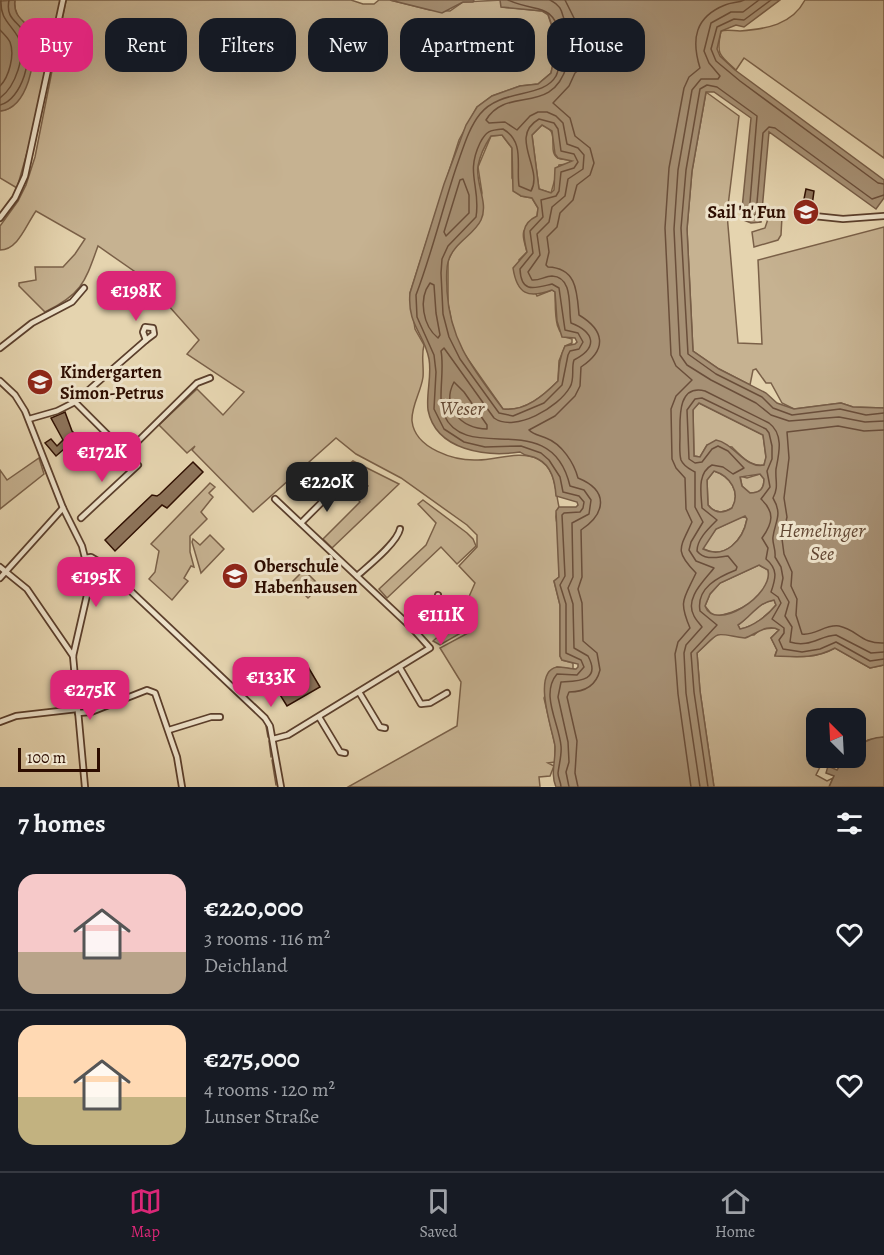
<!DOCTYPE html>
<meta charset="utf-8">
<style>
:root{--surface:#171b24;--page:#20242c;--text:#f1f3f6;--muted:#9ea1a6;--line:#363941;--accent:#db2777}
body{margin:0;font-family:Alegreya,serif;background:var(--page);color:var(--text);height:100vh;display:flex;flex-direction:column;font-size:22px;white-space:nowrap}
*{box-sizing:border-box;margin:0}
p{font-size:20px;color:var(--muted)}
.icon{flex:none;width:33px;height:33px;fill:none;stroke:currentColor;stroke-width:2;stroke-linecap:round;stroke-linejoin:round}
.map{position:relative;height:787px;overflow:hidden}
.details{display:flex;flex-direction:column;background:var(--surface);flex:1}
.details>*{flex:none}
.hud{position:absolute;left:18px;top:18px;width:849px;height:54px;display:flex;gap:12px}
.needle{width:39px;rotate:336deg}
.buttons{position:absolute;left:806px;top:708px;display:grid;gap:12px}
.buttons a{display:grid;place-items:center;width:60px;height:60px;border-radius:12px;background:var(--surface);box-shadow:0 6px 24px #0002;font-size:30px}
.scale{position:absolute;left:18px;bottom:15px;width:82px;box-sizing:border-box;padding-left:6px;border:3px solid #2d0d00;border-top:0;font-size:16px;line-height:21px;white-space:nowrap;color:#2d0d00;-webkit-text-stroke:4px #eee3cb;paint-order:stroke}
.price{position:absolute;translate:-50% -51px;padding:0 14px;border-radius:12px;background:var(--accent);color:#fff;font-size:20px;line-height:39px;filter:drop-shadow(0 2px 3px #0008)}
.price::after{content:'';position:absolute;left:50%;top:36px;width:18px;height:14px;margin-left:-9px;background:inherit;clip-path:polygon(0 0,100% 0,50% 100%)}
.price.on{background:#222;color:#fff}
ul{padding:0;list-style:none}
li{display:flex;align-items:center;gap:18px;height:150px;padding:0 18px}
li+li{border-top:2px solid var(--line)}
li span{display:grid;place-items:center;flex:none;width:168px;height:120px;border-radius:18px;color:#555}
li>.icon{margin-inline-start:auto}
span .icon{width:72px;height:72px;fill:#fffc;stroke-width:1}
li b{font-size:26px}
h2{display:flex;justify-content:space-between;align-items:center;height:72px;padding:0 18px;font-size:26px}
.pill{padding:0 21px;border-radius:18px;background:var(--surface);box-shadow:0 6px 24px #0002;font-size:21px;line-height:54px}
.pill.on{background:var(--accent);color:#fff}
.dock{display:flex;justify-content:space-around;align-items:center;height:84px;border-top:2px solid var(--line);background:var(--surface);font-size:16px;color:var(--muted)}
.dock a{display:grid;justify-items:center;gap:3px}
.dock .on{color:var(--accent)}
.map>svg:first-child{display:block}
.green{fill:#c6b291;stroke:#7a6048;stroke-width:1.5}
.water{fill:#a69074;stroke:#765c46;stroke-width:1.5;fill-rule:evenodd}
.lines{fill:none;stroke-linecap:round;stroke-linejoin:round}
.shore{stroke:#6a4e3a;stroke-width:1.5}
.stream{stroke:#765c46;stroke-width:1.5}
.building{fill:#8d745b;stroke:#2d0d00;stroke-width:1.5}
.minor-casing{stroke:#5b3f2c;stroke-width:8}
.minor{stroke:#eee3cb;stroke-width:4.5}
.labels{text-anchor:middle;stroke-width:6;stroke-linejoin:round;paint-order:stroke}
.poi-label{font-size:18px;font-weight:bold;fill:#2d0d00;stroke:#eee3cb;text-anchor:start}
.water-label{font-size:20px;font-style:italic;fill:#634834;stroke:#eee3cb}
</style>
<div class="map">
<svg width="884" height="787" viewBox="0 0 884 787">
<rect width="100%" height="100%" fill="#e5d4af"/>
<filter id="stains"><feTurbulence type="fractalNoise" baseFrequency=".00333" numOctaves="4"/><feColorMatrix values="0 0 0 0 .2 0 0 0 0 .09 0 0 0 0 .02 0 0 0 .5 -.17"/></filter>
<radialGradient id="worn" r=".72"><stop offset=".6" stop-color="#630" stop-opacity="0"/><stop offset="1" stop-color="#630" stop-opacity=".3"/></radialGradient>
<!-- green -->
<g class="green">
<path d="M15 0H62L34 128 17 188 0 178V111C29 109 28 54 31 32 22 21 13 14 15 0Z"/>
<path d="M66 0H351L363 4H374L379 0H390L430 10 450 11 463 2 502 0V7L542 11 548 15 558 44V53L554 59 551 73 538 84 520 86 492 96 477 107 459 140 410 293 415 329 424 345C421 356 424 366 423 377 421 392 411 406 412 421 415 449 455 461 478 460 496 460 520 450 538 459 556 468 555 490 559 507 555 513 555 519 558 526L559 577 554 581 560 605V656L562 660 573 663V669L557 667 544 698 555 745V762L548 763 554 766 550 776 539 777 540 787H348L457 726 461 682 440 648 470 632 471 627 440 645 433 641 461 615 475 583 459 566 477 547V535L467 525 401 478 356 454 336 438 253 512 192 450 195 446 187 453 159 425 197 389 223 415 244 392 187 354 199 340 144 278 98 246C85 282 82 294 45 312L19 286V283L36 280 35 267H63L75 254 85 239 36 211C26 225 18 250 0 250V226L18 201 26 185 35 157Z"/>
<path d="M805 0H884V158L744 58 736 70C719 55 716 54 721 31 728 29 733 31 740 31 766 29 792 25 805 0Z"/>
<path d="M706 92 739 116 727 214 738 343 762 344 758 260 884 227V408L853 407 841 403 794 409 782 403 771 383H766L756 369 753 370 750 385 719 369 693 351 687 229 692 171Z"/>
<path d="M542 125C562 131 546 151 558 158 562 160 568 159 572 161L569 164 559 165 551 193 539 189 532 135Z"/>
<path d="M502 135 512 148V178L521 196 532 198 538 208 537 216C521 230 521 231 527 252L519 260 537 296 552 290 555 292C556 308 552 337 572 339V343L565 346 559 361 558 381C544 395 525 412 503 409L465 355 454 335 448 303V261L453 250 469 233 482 193 478 167 491 136Z"/>
<path d="M770 213 782 216 781 235 778 240 754 247 752 232 765 228Z"/>
<path d="M699 403 763 435 766 458 764 465C750 467 741 456 732 447L707 445 700 457 694 456 693 409Z"/>
<path d="M39 458 44 474 0 509V470L7 480Z"/>
<path d="M353 461 399 484 332 548 323 539 360 502 356 497 368 486 349 464Z"/>
<path d="M714 471C730 476 741 492 732 508 724 513 715 514 708 505L707 480Z"/>
<path d="M760 474 764 479C764 489 760 493 750 493L742 486 740 476 747 478Z"/>
<path d="M210 483 215 487 209 493 213 497 201 512 207 519 190 536V552L194 567 191 566 184 578 188 581 172 600 149 579 155 572 159 551 151 544Z"/>
<path d="M423 500 467 533 473 539 476 546 457 564 441 547 387 598 379 589 426 545 436 523 418 504Z"/>
<path d="M745 515 747 519C743 540 725 561 702 548L716 529Z"/>
<path d="M210 535 224 549 201 573 192 542 193 539 200 545Z"/>
<path d="M759 565 768 570C774 595 735 616 713 616L705 606 710 594 720 583Z"/>
<path d="M304 570 320 586 308 598 292 582Z"/>
<path d="M774 600 776 605C768 615 753 627 740 629L738 625C752 615 756 603 774 600Z"/>
<path d="M775 628 779 630 771 638 777 650 775 655C797 657 815 659 835 648L870 668 884 665V737L868 740 855 748V718H816V758H845L840 765 824 759 816 775 827 781 833 778 829 787H714L700 691 697 653 718 633 754 635 761 629Z"/>
</g>
<!-- water -->
<g class="water">
<path d="M15 0C12 20 29 20 33 36 37 58 28 109 0 111V1Z"/>
<path d="M390 0H474L473 2H463L442 13Z"/>
<path d="M500 0H780L744 27 736 25 721 31 717 49 720 56 735 70 884 180V198L876 209 769 132 761 222 751 223 741 219 751 118 714 92H706L692 171 687 229 693 351 719 369 766 393 777 403 794 409 841 403 853 407 884 408V665L870 668 835 648C815 659 797 657 775 656L777 650 771 638 779 630C768 623 756 634 745 638 711 633 722 630 697 653L700 691 714 787H556C550 773 556 761 555 746 553 731 531 672 557 667 563 667 571 669 576 669L578 667V664L562 660 560 656V605L554 581 559 577 556 511 559 507H576L578 505 577 502 556 496C555 482 552 466 538 459 531 455 526 457 520 452 487 457 436 451 428 410 426 393 432 376 429 359 424 333 407 325 410 293L444 184 466 125 477 107 492 96 520 86 538 84 551 73 554 59 558 53 569 50 571 47 567 43 558 44 548 14 542 11 501 7ZM542 125 552 131 555 154 558 158 572 161 555 168 554 190 551 193 539 189 532 135ZM502 135 512 148 513 191 521 196 532 198 538 208 537 216C520 224 523 236 527 252L513 268C517 294 528 299 552 290L555 292 557 321 562 337 575 338 577 342 575 344 565 346C559 358 559 368 558 381 544 395 525 412 503 409 474 370 450 342 447 291 447 280 445 269 449 259 455 242 474 235 481 220 489 203 475 183 478 166 480 155 485 145 491 136ZM699 403 763 435 766 457 764 465C745 469 734 443 716 440L707 445 700 457 694 456 693 410ZM714 471C730 476 741 492 732 508 724 513 715 514 708 505L707 480ZM760 474 764 479C764 489 760 493 750 493L742 486 740 477ZM745 516 747 519C743 540 725 560 703 549L716 529ZM759 565 768 570C774 595 715 633 705 606L710 594 720 583ZM774 600 776 605C768 615 753 627 740 629L738 625C752 616 757 603 774 600Z"/>
<path d="M884 737V787H829L834 776 826 773 828 766 837 770 845 758H855V748C864 741 872 737 884 737Z"/>
</g>
<g class="lines">
<!-- shore -->
<g class="shore">
<path d="M508 0C539 14 549 0 562 36L574 40 577 50 572 55 561 59C558 64 559 71 556 76 543 99 501 88 480 114 468 129 463 149 456 168 442 210 432 253 416 295L417 317 434 355 436 372 434 409 444 429 464 442 485 447 521 446 541 453 549 460 560 477 563 492 579 496 584 502 583 508 580 512 564 513 562 515 565 576 560 585 566 604V653L581 660 584 667 577 675 557 674C540 694 559 723 561 746 562 755 559 764 558 773 558 778 561 782 561 787"/>
<path d="M550 0C566 8 560 16 568 28 570 32 577 32 580 36 592 49 579 61 567 65 552 117 507 85 486 120L489 123 505 122 517 130 530 116 538 112H547L556 116 563 123 567 144 578 148 584 155 583 169 568 179 565 196 552 207 549 222 537 234 540 255 528 272 532 280C539 281 545 276 552 276 574 277 568 308 571 323 594 332 599 347 574 360 571 368 575 379 570 387 559 407 515 433 494 418L444 348 441 351C445 370 437 400 444 415 467 466 551 405 570 486L584 490 591 500 589 514 572 523 573 577 568 588 573 604 574 648 588 656C602 682 576 681 561 682L558 697 568 742 569 762 566 772 569 787"/>
<path d="M565 0 576 22 590 35 593 50 589 62 575 73 569 86 553 103 570 118 575 136 590 148 594 163 590 175 577 185 573 200 560 213 557 227 547 237 549 252 546 265 548 267C577 268 577 292 579 315 604 330 608 349 581 367L580 386 575 396 555 416 529 430C534 435 539 435 546 438 562 444 574 463 578 478 610 491 605 514 581 530L582 577 578 589 582 603 583 641 597 653 600 670C596 686 585 692 569 692L567 697 577 741 575 773 578 787"/>
<path d="M759 0 743 12H731L711 23 704 51 709 63 720 76 718 79H701L692 90 678 170 674 229 680 355 687 365 711 380 756 403 771 415 789 421 839 417 865 422 884 421"/>
<path d="M771 0 744 20 734 19 717 27 711 49 716 61 740 81 878 183 884 184"/>
<path d="M0 30C3 33 8 38 10 42 15 55 9 77 0 86"/>
<path d="M0 98C15 87 27 55 18 37 10 23 0 19 1 0"/>
<path d="M0 105C22 100 34 55 26 36 20 21 5 21 9 0"/>
<path d="M539 119 554 123 558 129 561 151 574 154 578 162 574 168 561 172 559 191 556 196 541 200 543 217 530 231 533 253 520 269C521 294 535 288 552 284L559 288 565 330 578 333 583 342 579 349 570 351 568 355 562 385 544 403 513 416 499 413 460 359 449 337 443 314 441 273 442 259 448 246 476 217C481 187 465 174 480 143 486 131 490 130 503 129 525 142 516 165 519 186L531 191C544 169 508 137 539 119Z"/>
<path d="M463 179 469 195V213L446 236 444 232 460 180Z"/>
<path d="M884 195 872 199 775 128 769 127 763 133 756 214 753 216 749 215 757 116 717 87 707 85 700 89 686 170 681 228 688 354 716 374 762 397 773 408 792 415 840 409 866 415 884 413"/>
<path d="M430 283 434 285 436 313 440 335 438 338C423 326 418 299 430 283Z"/>
<path d="M454 382 464 392 487 425V429C461 429 441 407 454 382Z"/>
<path d="M884 430 864 431 838 426 787 432 789 458 784 498 787 517 782 539 784 554 792 572 791 586 797 599 796 615 802 634C815 636 825 624 839 626 858 630 861 644 884 643"/>
<path d="M691 787 678 694 675 654 678 642 690 628C678 600 684 599 696 573 674 551 680 548 692 522L686 509 685 478 676 468 672 459 671 409 676 396 692 380 676 366 671 355 665 228 669 168 684 88 689 77 700 68C691 39 695 17 725 5 732 2 738 3 744 0"/>
<path d="M700 787 686 693 684 653 686 645 702 627C700 624 696 620 694 616 684 598 705 580 714 568L696 561 689 550 691 542 703 522 695 507V472C690 469 684 467 681 460 679 453 680 443 680 436 680 419 677 384 705 391L769 423C784 434 779 454 776 469 775 480 779 487 773 498 783 515 775 521 773 537 772 543 776 549 775 557L781 567 783 578 781 588 789 602 785 616 792 627 790 642C810 648 819 636 836 635L871 653 884 652"/>
<path d="M708 787 694 692 691 653 717 625 700 611C696 588 718 577 736 570L737 567 728 556C717 557 705 561 697 551 697 539 709 528 717 520L702 508C701 493 697 473 712 465L723 467 733 474 744 468 728 451 718 446 712 449 702 462 695 463 689 459 687 410 695 399 702 398 766 429 769 433 772 446V459L767 471 770 487 761 499C775 512 773 523 762 538L768 548 766 559C778 569 776 578 771 592L778 597 781 603 772 619 784 628V633L779 640 783 649 802 652 820 649 836 642 870 661 884 659"/>
</g>
<!-- stream -->
<g class="stream">
<path d="M266 726 268 737"/>
<path d="M269 741 271 757"/>
<path d="M272 760 276 785"/>
</g>
</g>
<!-- building -->
<g class="building">
<path d="M806 189 814 191 811 213 798 212 799 202H802L804 199Z"/>
<path d="M65 412 72 431 78 437 56 456 45 443 51 439 57 446 63 440 51 418Z"/>
<path d="M193 462 203 472 167 508 162 505 115 551 105 540 152 495 157 496 160 494Z"/>
<path d="M300 661 303 667 307 665 320 687 287 706 279 693 275 696 267 681Z"/>
</g>
<g class="lines">
<defs>
<g id="minor">
<path d="M814 216 843 219 884 216"/>
<path d="M0 218 15 198 25 176 63 0"/>
<path d="M145 327 153 328 154 334 146 340 143 332Z"/>
<path d="M0 348 32 323 72 302 84 288"/>
<path d="M0 381 15 395 25 411 63 508 82 546 85 558 87 595 73 656 85 787"/>
<path d="M75 402 138 465 81 518"/>
<path d="M29 419 57 411 75 402 146 340"/>
<path d="M126 453 197 383 210 378"/>
<path d="M301 523 325 499 327 490"/>
<path d="M85 558 91 557 101 563 265 718 270 726 281 787"/>
<path d="M0 567 27 589 73 656"/>
<path d="M357 576C368 566 397 543 400 529"/>
<path d="M0 578 63 508"/>
<path d="M412 628 435 606 438 595"/>
<path d="M400 668 421 704 430 703 447 693"/>
<path d="M359 692 380 727 385 728"/>
<path d="M78 713 91 712 147 690 155 693 177 757 182 787"/>
<path d="M319 717 340 752 345 753"/>
<path d="M0 722 16 716 77 709"/>
<path d="M169 730 211 717H220"/>
<path d="M273 739 288 735 430 648 412 628 275 499"/>
</g>
</defs>
<!-- minor casing -->
<use href="#minor" class="minor-casing"/>
<!-- minor -->
<use href="#minor" class="minor"/>
</g>
<!-- icons -->
<defs>
<symbol id="school-disc" viewBox="-11 -11 22 22"><circle r="9.5" fill="#8f2418" stroke="#eee3cb"/><path d="M0-5L7-2L0 1L-7-2ZM-4 1L0 2.5L4 1V4Q0 6-4 4Z" fill="#fff"/></symbol>
</defs>
<g fill-rule="evenodd">
<use href="#school-disc" x="791" y="197" width="30" height="30"/>
<use href="#school-disc" x="25" y="367" width="30" height="30"/>
<use href="#school-disc" x="220" y="561" width="30" height="30"/>
</g>
<g class="labels">
<!-- poi labels -->
<g class="poi-label">
<text x="786" y="218" text-anchor="end">Sail 'n' Fun</text>
<text x="60" y="378">Kindergarten<tspan x="60" dy="21">Simon-Petrus</tspan></text>
<text x="254" y="572">Oberschule<tspan x="254" dy="21">Habenhausen</tspan></text>
</g>
<!-- water labels -->
<g class="water-label">
<text x="462" y="415">Weser</text>
<text x="822" y="537">Hemelinger<tspan x="822" dy="23">See</tspan></text>
</g>
</g>
<rect width="100%" height="100%" filter="url(#stains)"/>
<rect width="100%" height="100%" fill="url(#worn)"/>
</svg>
<div class="buttons">
<a><svg class="needle" viewBox="-14 -14 28 28"><path d="M0-13l5 13h-10z" fill="#e53935"/><path d="M0 13l5-13h-10z" fill="#9ea1a6"/></svg></a>
</div>
<div class="scale">100 m</div>
<b class="price" style="left:136px;top:322px">€198K</b>
<b class="price" style="left:102px;top:483px">€172K</b>
<b class="price on" style="left:327px;top:513px">€220K</b>
<b class="price" style="left:96px;top:608px">€195K</b>
<b class="price" style="left:441px;top:646px">€111K</b>
<b class="price" style="left:271px;top:708px">€133K</b>
<b class="price" style="left:90px;top:721px">€275K</b>
<div class="hud">
<a class="pill on">Buy</a>
<a class="pill">Rent</a>
<a class="pill">Filters</a>
<a class="pill">New</a>
<a class="pill">Apartment</a>
<a class="pill">House</a>
</div>
</div>
<section class="details">
<h2>7 homes<svg class="icon" aria-label="filters" viewBox="0 0 24 24"><path d="M4 7h16M4 17h16"/><circle cx="9" cy="7" r="2"/><circle cx="15" cy="17" r="2"/></svg></h2>
<ul>
<li><span style="background:linear-gradient(#f6c9c9 65%,#b9a48a 0)"><svg class="icon" aria-label="home" viewBox="0 0 24 24"><path d="M3 11l9-7 9 7M6 9v11h12V9"/></svg></span><div><b>€220,000</b><p>3 rooms · 116 m²</p><p>Deichland</p></div><svg class="icon" aria-label="heart" viewBox="0 0 24 24"><path d="M12 20l-8-8c-3-5 5-10 8-4 3-6 11-1 8 4z"/></svg></li>
<li><span style="background:linear-gradient(#ffd9b3 60%,#c2b280 0)"><svg class="icon" aria-label="home" viewBox="0 0 24 24"><path d="M3 11l9-7 9 7M6 9v11h12V9"/></svg></span><div><b>€275,000</b><p>4 rooms · 120 m²</p><p>Lunser Straße</p></div><svg class="icon" aria-label="heart" viewBox="0 0 24 24"><path d="M12 20l-8-8c-3-5 5-10 8-4 3-6 11-1 8 4z"/></svg></li>
</ul>
</section>
<nav class="dock">
<a class="on"><svg class="icon" aria-label="map" viewBox="0 0 24 24"><path d="M3 6l6-2 6 2 6-2v14l-6 2-6-2-6 2zM9 4v14M15 6v14"/></svg>Map</a>
<a><svg class="icon" aria-label="saved" viewBox="0 0 24 24"><path d="M7 4h10v16l-5-4-5 4z"/></svg>Saved</a>
<a><svg class="icon" aria-label="home" viewBox="0 0 24 24"><path d="M3 11l9-7 9 7M6 9v11h12V9"/></svg>Home</a>
</nav>
